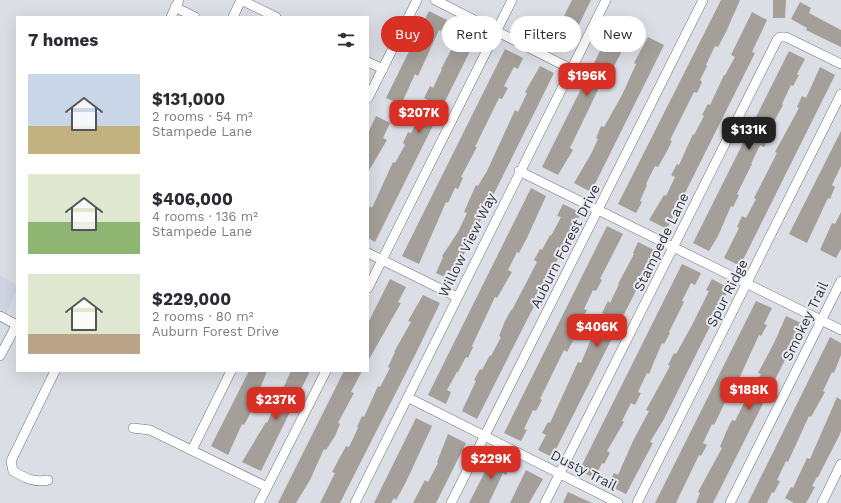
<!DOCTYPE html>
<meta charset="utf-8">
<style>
:root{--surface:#fff;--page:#f2f2f3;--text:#2b2b33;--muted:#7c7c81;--accent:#d93025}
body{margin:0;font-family:"Work Sans",sans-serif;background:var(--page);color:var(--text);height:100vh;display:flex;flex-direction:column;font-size:15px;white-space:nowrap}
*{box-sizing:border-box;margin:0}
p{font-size:13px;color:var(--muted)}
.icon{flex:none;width:22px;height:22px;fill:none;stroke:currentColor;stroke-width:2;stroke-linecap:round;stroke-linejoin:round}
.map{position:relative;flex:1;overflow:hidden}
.panel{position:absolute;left:16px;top:16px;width:353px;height:356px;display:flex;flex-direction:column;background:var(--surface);border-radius:0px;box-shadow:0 4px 16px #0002}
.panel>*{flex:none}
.top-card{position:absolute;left:381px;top:16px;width:380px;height:36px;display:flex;gap:8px}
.price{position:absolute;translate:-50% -34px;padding:0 9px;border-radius:8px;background:var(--accent);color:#fff;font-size:13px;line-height:26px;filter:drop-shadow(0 1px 2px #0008)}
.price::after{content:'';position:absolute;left:50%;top:24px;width:12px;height:9px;margin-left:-6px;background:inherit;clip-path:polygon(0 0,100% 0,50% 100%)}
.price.selected{background:#222;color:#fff}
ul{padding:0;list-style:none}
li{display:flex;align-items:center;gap:12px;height:100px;padding:0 12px}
li span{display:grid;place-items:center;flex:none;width:112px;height:80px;border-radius:0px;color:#555}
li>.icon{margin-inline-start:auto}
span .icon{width:48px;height:48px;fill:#fffc;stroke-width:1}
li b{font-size:17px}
h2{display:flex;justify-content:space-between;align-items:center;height:48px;padding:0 12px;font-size:17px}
.pill{padding:0 14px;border-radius:18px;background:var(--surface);box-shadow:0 4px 16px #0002;font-size:14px;line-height:36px}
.pill.selected{background:var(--accent);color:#fff}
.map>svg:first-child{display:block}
.built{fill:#ced5e3}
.building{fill:#a49f99}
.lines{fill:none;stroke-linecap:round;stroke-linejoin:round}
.minor-casing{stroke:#6f7379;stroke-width:10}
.minor{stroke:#fff;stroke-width:9}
.labels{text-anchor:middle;stroke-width:4;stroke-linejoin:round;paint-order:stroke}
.street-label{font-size:14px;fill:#36383a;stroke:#e8ebf3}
</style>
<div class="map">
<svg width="841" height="503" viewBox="0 0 841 503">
<rect width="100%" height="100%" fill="#dbdee5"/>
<!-- built -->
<path class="built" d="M0 276 17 285V291L0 325Z"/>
<!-- building -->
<g class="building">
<path d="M572 0H591L566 51 548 42 553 31 556 32Z"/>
<path d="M721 0H740L726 32 718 47 715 46 706 65 707 66 700 80 702 82 697 93 694 92 670 140 672 141 666 153 658 167 655 166 646 184 647 185 640 201 642 202 636 213 618 204Z"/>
<path d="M773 0H786L785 18H773Z"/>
<path d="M800 2 811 8 809 13 841 30V47L806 30 807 28 791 19Z"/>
<path d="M429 11 447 20 441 31 439 30 418 76 415 74 401 105 386 98Z"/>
<path d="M752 12 767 20 752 52 755 53 667 229 649 220 664 195 666 196 675 177 671 175 677 164 679 165 693 134 694 135 704 116 702 115 708 104 710 105 724 75H725L735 57 731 55Z"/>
<path d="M615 21 633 30 612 70 608 69 570 148 573 150 558 175 542 167Z"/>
<path d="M463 28 478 35 375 242 368 238V210L370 206 372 208 393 162 395 163 405 145 403 143 408 132 411 133 421 115 428 100 424 98 430 86 433 88 442 69H441Z"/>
<path d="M648 37 664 45 591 192 574 183 591 154 598 139 596 138 601 126 604 127 622 95 636 64 634 63Z"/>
<path d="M505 49 523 58 518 69 514 67 504 86 508 88 502 99 499 98 475 147H477L461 177 463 178 458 189 455 188 448 203 446 202 419 264 402 256Z"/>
<path d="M789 51 805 59 797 74 799 75 793 86 791 85 782 104 783 105 767 134 770 135 764 147 760 145 751 164H752L737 194 739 195 733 207 731 206 718 236 709 251 693 243Z"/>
<path d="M540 66 554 73 451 280 436 273 443 257 442 256 458 232 467 213 464 212 471 196 476 185 478 186 487 171 515 110 518 112 527 93 525 92Z"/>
<path d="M820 67 835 75 740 266 724 258 739 228 737 227 742 216 746 218 756 199 754 198 777 153 775 152 799 108 797 107 802 96 806 98Z"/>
<path d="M376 116 390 123 383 138 387 140 368 172V133Z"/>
<path d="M841 131V166L832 185 835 187 830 199 828 198 807 243 789 234Z"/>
<path d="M531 188 546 196 527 238 519 253 517 252 508 270 512 272 497 298 495 297 472 346 473 347 468 358 466 357 458 372H457L447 390 451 392 446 404 428 395Z"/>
<path d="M563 204 581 213 477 419 462 411 476 381 474 380 480 369 482 370 490 355 491 356 501 337 499 336 505 321 511 310H512L537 262 534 260 540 249 542 250 550 235 551 236 561 217 557 216Z"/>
<path d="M841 212V249L836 258 820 250 832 223 835 224Z"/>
<path d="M607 226 623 234 600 279 602 280 596 291 593 290 584 309 587 310 570 339 573 341 567 352 564 350 540 399 542 400 536 411 533 410 524 429 527 430 521 441 504 433Z"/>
<path d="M638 242 656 251 552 457 538 450 546 435 542 433 548 422 550 423 578 362 581 363 594 332 596 333 606 315 602 313 608 301 610 303 619 284H618L634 254 633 253Z"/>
<path d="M682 264 701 273 695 285 691 283 682 301 684 302 669 332 670 333 664 344 662 343 649 374 647 373 638 392 641 393 635 405 631 403 622 421 624 422 607 451 610 453 604 464 602 463 595 478 579 471Z"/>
<path d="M390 279 406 287 398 302 401 303 368 361V323Z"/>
<path d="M712 279 729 288 664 419 650 442 653 443 626 494 608 485 614 473 618 475 633 441 649 411 646 410 670 366 668 365 674 353 676 354 692 325 709 291 706 290Z"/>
<path d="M423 295 440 303 418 349 340 503H320L335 473 332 472 346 446 349 447 358 428 357 427 362 416 364 417 378 386 380 387 390 368 388 367 395 352H394L411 322 408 321Z"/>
<path d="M756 301 772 308 764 324 767 325 761 336 759 335 738 381 736 380 714 425 712 424 703 443 707 445 701 456 699 455 676 503H655Z"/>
<path d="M786 316 803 324 713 503H696L700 493 698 492 722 448 720 447 726 432 732 420 735 421 744 403 742 402 748 390 751 392 761 374 758 373 774 343Z"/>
<path d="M830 337 841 343V355L834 373 832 372 823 391 825 392 811 417 809 416 788 462 786 461 777 480 780 481 774 493 772 492 767 503H748Z"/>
<path d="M249 371H267L250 414 244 425 242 424 228 455 211 446Z"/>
<path d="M291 371H310L261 471 242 462 266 422 267 423Z"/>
<path d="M344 371H362L351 392 354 393 338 423 340 424 335 436 326 450 324 449 310 480 296 503H278Z"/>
<path d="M837 397 841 400V431L839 436 818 477H817L812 486 815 487 806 503H794L785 498 791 487 793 488 807 458 810 459Z"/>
<path d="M416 418 432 426 405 484 396 500 394 498 391 503H374Z"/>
<path d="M448 434 466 443 436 503H413L425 480 428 482 438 463 437 462Z"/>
<path d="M494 454 512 463 506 475 503 473 489 503H469Z"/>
<path d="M526 470 543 479 529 503H510Z"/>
<path d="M568 492 592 503H563Z"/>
</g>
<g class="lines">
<defs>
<g id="minor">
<path d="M435 0 571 69"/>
<path d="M175 7 195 17"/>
<path d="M171 17 179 0"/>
<path d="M233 17 241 0 276 17"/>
<path d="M368 62 383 69"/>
<path d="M368 98 417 0"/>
<path d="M519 171 841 330"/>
<path d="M368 253 457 297"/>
<path d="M368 288 512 0"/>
<path d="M0 316 17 325"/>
<path d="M0 356 17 324"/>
<path d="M409 398 618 503"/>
<path d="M133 428 150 430 267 487"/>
<path d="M192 450 231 371"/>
<path d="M48 480C34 483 25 478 13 471L11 461 55 371"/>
<path d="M259 503 326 371"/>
<path d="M355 503 606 0"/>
<path d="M451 503 703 0"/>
<path d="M545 503 777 40 780 37H786L841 64"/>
<path d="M637 503 841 94"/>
<path d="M730 503 841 281"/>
<path d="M822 503 841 464"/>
</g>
</defs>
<!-- minor casing -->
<use href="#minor" class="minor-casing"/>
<!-- minor -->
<use href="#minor" class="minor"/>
</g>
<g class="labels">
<!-- street labels -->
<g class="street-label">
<text transform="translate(661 242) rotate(-64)" y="5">Stampede Lane</text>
<text transform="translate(467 245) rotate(-64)" y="5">Willow View Way</text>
<text transform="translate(565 246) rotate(-63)" y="5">Auburn Forest Drive</text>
<text transform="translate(727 293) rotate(-63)" y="5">Spur Ridge</text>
<text transform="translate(805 321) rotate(-64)" y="5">Smokey Trail</text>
<text transform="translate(584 470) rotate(27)" y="5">Dusty Trail</text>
</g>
</g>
</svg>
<b class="price" style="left:587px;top:97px">$196K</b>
<b class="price" style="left:419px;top:134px">$207K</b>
<b class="price selected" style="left:749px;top:151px">$131K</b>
<b class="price" style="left:597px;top:348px">$406K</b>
<b class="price" style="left:749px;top:411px">$188K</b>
<b class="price" style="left:276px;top:421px">$237K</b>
<b class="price" style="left:491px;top:480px">$229K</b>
<div class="top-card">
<a class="pill selected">Buy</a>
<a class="pill">Rent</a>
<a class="pill">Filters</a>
<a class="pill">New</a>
</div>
<section class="panel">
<h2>7 homes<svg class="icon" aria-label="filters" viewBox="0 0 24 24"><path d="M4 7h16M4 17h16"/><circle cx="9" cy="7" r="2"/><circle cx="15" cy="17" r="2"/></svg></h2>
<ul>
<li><span style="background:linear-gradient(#c9d6e8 65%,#c2b280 0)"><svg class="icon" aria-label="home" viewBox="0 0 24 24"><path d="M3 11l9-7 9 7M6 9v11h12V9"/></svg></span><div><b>$131,000</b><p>2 rooms · 54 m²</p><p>Stampede Lane</p></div></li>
<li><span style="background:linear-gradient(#dfe7d0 60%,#8fb573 0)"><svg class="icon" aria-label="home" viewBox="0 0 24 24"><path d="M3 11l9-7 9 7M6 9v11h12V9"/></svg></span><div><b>$406,000</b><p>4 rooms · 136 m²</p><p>Stampede Lane</p></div></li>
<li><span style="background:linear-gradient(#dfe7d0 75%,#b9a48a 0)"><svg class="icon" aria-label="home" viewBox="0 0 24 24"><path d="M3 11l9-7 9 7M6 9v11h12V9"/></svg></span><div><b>$229,000</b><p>2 rooms · 80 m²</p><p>Auburn Forest Drive</p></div></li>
</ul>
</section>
</div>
